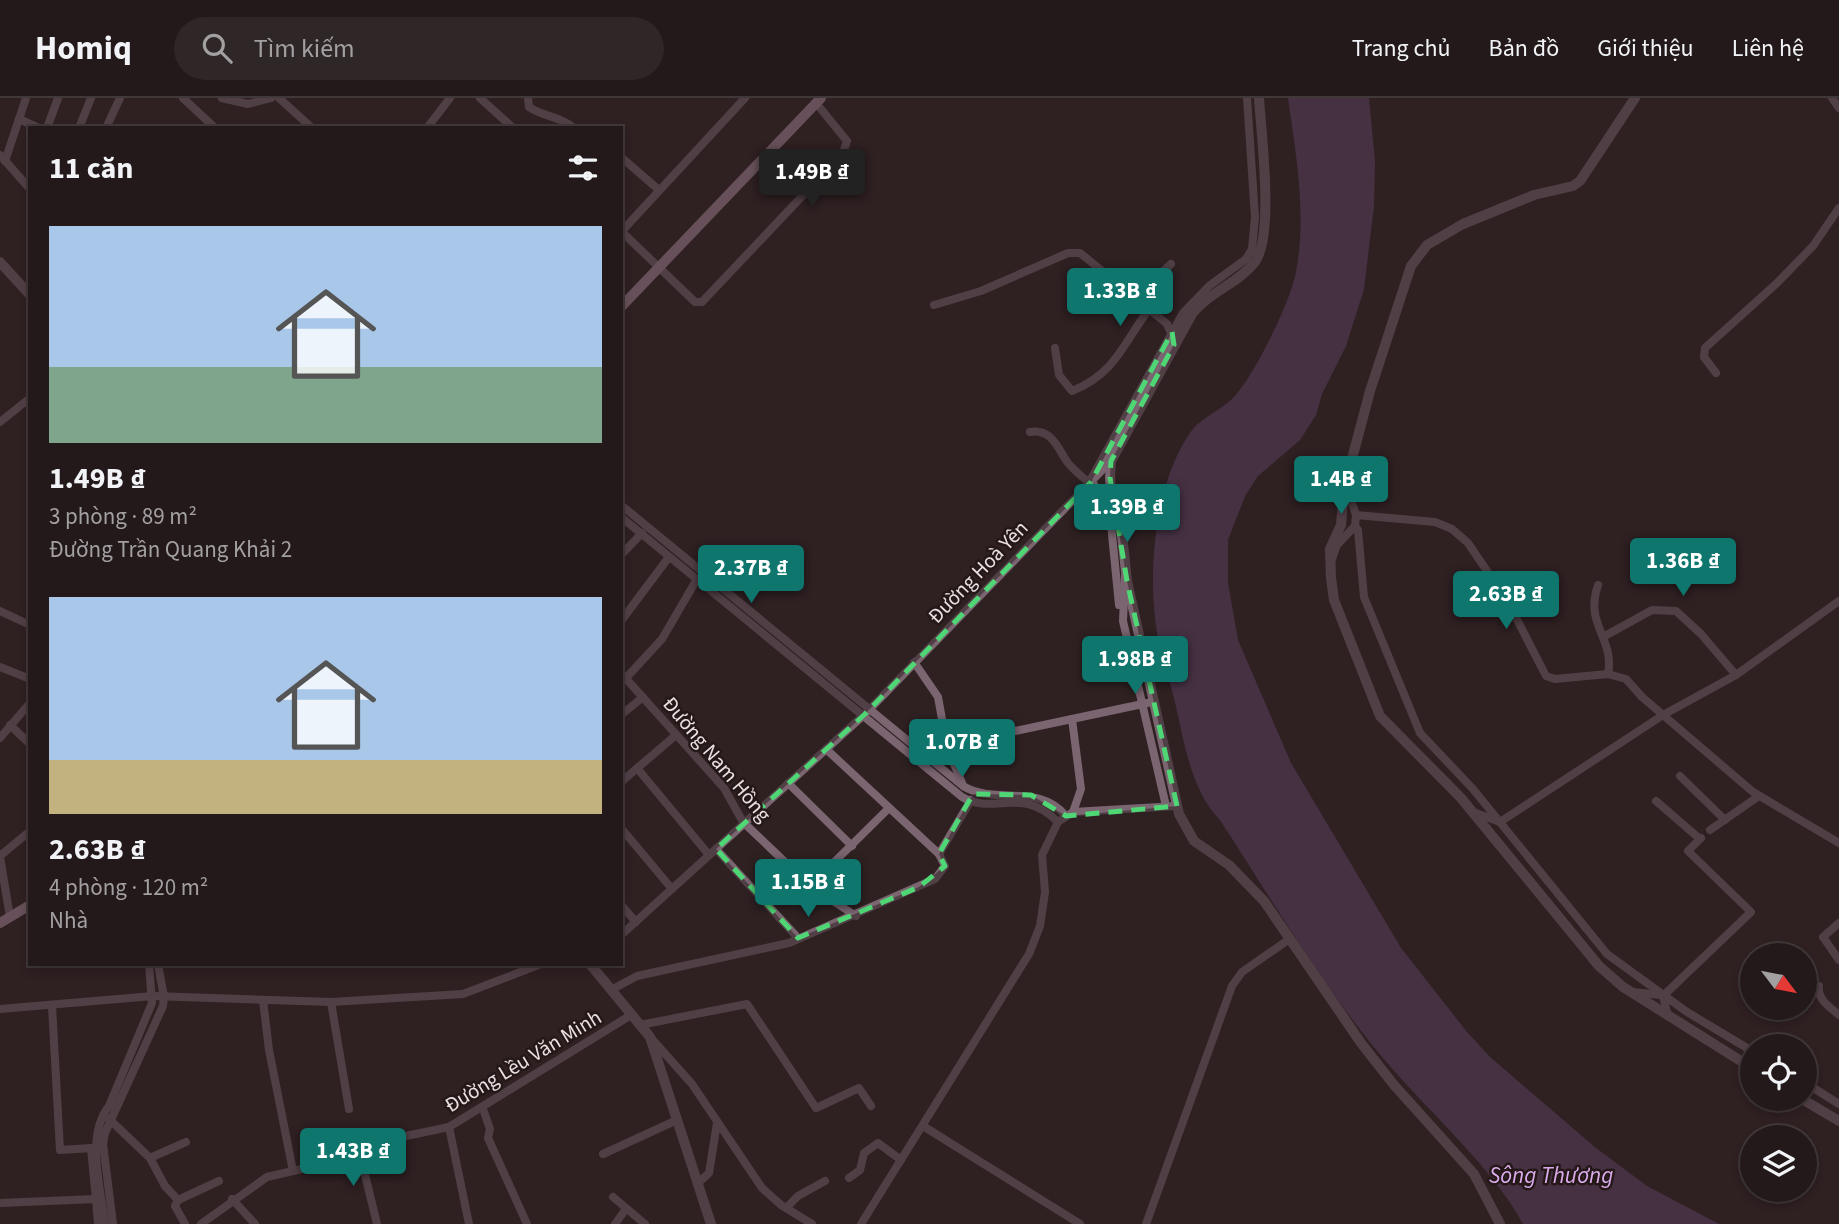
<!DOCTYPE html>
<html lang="vi">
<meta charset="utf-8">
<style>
:root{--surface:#23191a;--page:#2f2627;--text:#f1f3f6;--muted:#a3a0a2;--line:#403839;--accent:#0f766e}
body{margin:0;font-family:"Source Sans 3",sans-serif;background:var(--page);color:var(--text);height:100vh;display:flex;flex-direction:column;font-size:26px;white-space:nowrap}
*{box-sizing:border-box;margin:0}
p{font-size:23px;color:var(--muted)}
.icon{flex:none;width:38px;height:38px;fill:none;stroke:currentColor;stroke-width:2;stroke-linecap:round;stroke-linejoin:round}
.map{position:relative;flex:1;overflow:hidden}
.details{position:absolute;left:28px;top:28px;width:595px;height:840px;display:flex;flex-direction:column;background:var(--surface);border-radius:0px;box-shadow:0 4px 10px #0003,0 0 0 2px var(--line)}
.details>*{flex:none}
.needle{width:46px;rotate:122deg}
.controls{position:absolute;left:1740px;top:845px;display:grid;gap:14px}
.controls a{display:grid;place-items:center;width:77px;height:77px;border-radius:50%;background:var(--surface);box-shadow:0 4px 10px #0003,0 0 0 2px var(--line);font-size:35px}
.price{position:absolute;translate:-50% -60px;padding:0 16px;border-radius:7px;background:var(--accent);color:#fff;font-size:23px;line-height:46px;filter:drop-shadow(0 2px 4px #0008)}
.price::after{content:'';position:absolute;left:50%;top:42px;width:21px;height:16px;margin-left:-10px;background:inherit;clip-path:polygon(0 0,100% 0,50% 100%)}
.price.selected{background:#222;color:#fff}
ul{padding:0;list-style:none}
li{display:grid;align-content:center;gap:14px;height:371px;padding:0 21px}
li span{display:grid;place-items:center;height:217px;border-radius:0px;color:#555}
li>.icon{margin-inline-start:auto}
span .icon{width:126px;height:126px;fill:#fffc;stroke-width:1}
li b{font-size:30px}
h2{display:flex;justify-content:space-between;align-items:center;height:84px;padding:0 21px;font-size:30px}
header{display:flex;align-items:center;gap:42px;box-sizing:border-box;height:98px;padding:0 35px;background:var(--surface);border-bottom:2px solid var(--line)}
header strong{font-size:33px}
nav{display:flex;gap:38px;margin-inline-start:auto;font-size:24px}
.search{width:490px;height:63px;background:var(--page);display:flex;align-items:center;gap:18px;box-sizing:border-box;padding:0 24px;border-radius:38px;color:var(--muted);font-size:26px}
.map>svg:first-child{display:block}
.water{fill:#62456c}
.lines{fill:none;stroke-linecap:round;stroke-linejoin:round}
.minor{stroke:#7b6571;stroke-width:8}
.tertiary{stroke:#7b6571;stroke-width:10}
.secondary{stroke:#ab899c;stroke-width:10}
.marked{fill:none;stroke:#4fd675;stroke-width:5;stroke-dasharray:14 9;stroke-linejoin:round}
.labels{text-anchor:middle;stroke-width:5;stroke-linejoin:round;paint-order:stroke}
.street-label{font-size:21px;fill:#eae0e1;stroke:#251819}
.water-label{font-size:23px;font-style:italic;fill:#dbaceb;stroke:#251819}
</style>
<header>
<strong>Homiq</strong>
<div class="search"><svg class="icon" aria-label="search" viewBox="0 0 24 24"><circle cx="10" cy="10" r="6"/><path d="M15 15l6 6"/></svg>Tìm kiếm</div>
<nav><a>Trang chủ</a><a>Bản đồ</a><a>Giới thiệu</a><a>Liên hệ</a></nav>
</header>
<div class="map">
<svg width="1839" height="1126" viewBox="0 0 1839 1126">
<rect width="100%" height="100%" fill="#2f2122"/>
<!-- water -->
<path class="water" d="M1288 0H1369L1375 63 1374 108 1364 191 1346 248 1322 296 1316 317 1300 342 1258 378 1245 398 1228 442V485L1238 542 1291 665 1401 850 1467 934 1490 959 1596 1050 1647 1088 1719 1126H1523C1493 1070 1431 1016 1389 967 1325 893 1274 805 1220 722 1190 692 1184 641 1174 600 1168 577 1159 552 1156 528 1148 471 1155 388 1188 338 1199 320 1217 315 1232 301 1253 281 1291 203 1296 174 1307 117 1296 57 1288 0Z"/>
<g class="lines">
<!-- minor -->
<g class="minor">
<path d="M183 0 215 30"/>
<path d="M222 0 248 6 271 0"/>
<path d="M279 0 312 30"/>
<path d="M480 0 513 30"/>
<path d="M528 0 529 9C543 19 560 18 574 30"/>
<path d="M1832 0 1839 10"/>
<path d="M19 21 39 30"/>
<path d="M47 30 58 0"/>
<path d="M79 30 91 0"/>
<path d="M106 30 120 0"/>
<path d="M427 30 450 0"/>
<path d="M0 57 30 91"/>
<path d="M621 59 659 92"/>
<path d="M5 63 26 0"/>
<path d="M621 133 695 204H702L843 55 847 43 816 5"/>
<path d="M621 134 745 0"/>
<path d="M1134 199 1171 166"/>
<path d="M934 207 981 193 1068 155H1080L1149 211"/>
<path d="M1055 250 1059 277 1072 293C1115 276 1123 246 1149 211L1167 226 1172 237"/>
<path d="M1716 275 1704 259 1705 250 1777 185 1813 148 1839 110"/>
<path d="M0 324 30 300"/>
<path d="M1030 334C1052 330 1058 351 1068 365 1074 372 1082 379 1090 385"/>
<path d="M1091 381 1183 215 1209 188 1246 161 1252 151 1255 119 1247 0"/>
<path d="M1092 383 1107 410 1111 426 1119 507"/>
<path d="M621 407 963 688C996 708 1037 684 1066 718"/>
<path d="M1356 417 1435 424 1452 431 1468 445 1508 504 1546 578 1555 581 1608 576 1626 581 1642 599 1753 694 1839 745"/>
<path d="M621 419 962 699C994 718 1021 687 1058 724"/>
<path d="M1355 428 1358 432 1364 499 1420 635 1473 691 1607 856 1687 914 1752 953"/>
<path d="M621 457 642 435"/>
<path d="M1331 464 1337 447 1355 428 1356 417 1350 399 1351 374"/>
<path d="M1125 478 1123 523 1166 708"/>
<path d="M1598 487C1584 527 1615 540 1608 576"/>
<path d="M0 513 30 527"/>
<path d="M621 523 669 459"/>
<path d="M1603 539 1652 512 1676 513 1701 536 1736 577"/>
<path d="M914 564 938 599 947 649 962 685"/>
<path d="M0 569 30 581"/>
<path d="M621 575 724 690 743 724 810 788 856 818"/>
<path d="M626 580 662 541 697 481"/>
<path d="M621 617 643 599"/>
<path d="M1072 621 1152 604"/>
<path d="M10 627 30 646"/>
<path d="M0 640 30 605"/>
<path d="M826 651 939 756"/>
<path d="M948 653 1015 633 1072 621 1081 691 1073 714"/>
<path d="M637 670 709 757"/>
<path d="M1680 678 1725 722"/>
<path d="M621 684 676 637"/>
<path d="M788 685 852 748"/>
<path d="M1656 703 1700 741"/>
<path d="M1473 714 1500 724 1663 617 1736 577 1839 503"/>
<path d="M621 730 672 791"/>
<path d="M1710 732 1759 698"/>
<path d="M716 751 798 840"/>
<path d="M0 758 30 733"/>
<path d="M0 759 10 819"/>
<path d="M810 788 889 710"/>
<path d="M621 807 636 824"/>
<path d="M1839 825 1823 839 1839 862"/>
<path d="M621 837 865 616 1111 363"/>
<path d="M1819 888C1817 902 1830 909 1839 917"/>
<path d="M611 892 637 878 789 845 935 781 945 768 939 756 971 702"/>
<path d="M1632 894 1661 897"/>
<path d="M263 902 269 952 293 1073"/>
<path d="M331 904 349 1011"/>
<path d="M52 908 60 1052 91 1050 96 1101"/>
<path d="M0 911 153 898 331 904 463 896 541 866"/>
<path d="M1668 918 1663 898 1751 814 1688 753 1701 740"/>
<path d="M640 927 747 906 816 1010 859 990 871 1008"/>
<path d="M651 940 692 986 762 1090 781 1107 812 1126"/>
<path d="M1804 984 1839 1006"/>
<path d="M483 1011 490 1031 488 1040 527 1126"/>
<path d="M108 1020 150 1060 165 1088 178 1102 175 1108 185 1126"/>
<path d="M923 1028 1080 1126"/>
<path d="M449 1029 469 1126"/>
<path d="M358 1048 377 1126"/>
<path d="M603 1056 677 1022"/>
<path d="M150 1060 186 1044"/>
<path d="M849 1080 860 1072 864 1055 878 1045 901 1062"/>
<path d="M698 1085 709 1075 717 1025"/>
<path d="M613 1099 645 1126"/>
<path d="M232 1101 255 1126"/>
<path d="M178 1102 219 1083"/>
<path d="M0 1105 96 1101 98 1126"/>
<path d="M786 1110 798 1098 825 1083"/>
<path d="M105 1126C101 1091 85 1038 109 1008L152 905 149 866"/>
<path d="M113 1126 103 1046 105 1035 163 908 164 899 158 866"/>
<path d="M201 1126 267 1079 306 1070 358 1048 449 1029 631 917"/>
<path d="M615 1126 626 1111"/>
<path d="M861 1126 1029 856 1040 828 1045 794 1042 757 1058 724 1073 714 1177 708"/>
<path d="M1146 1126 1232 888 1242 874 1288 842"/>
</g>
<!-- tertiary -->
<g class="tertiary">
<path d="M1259 0C1261 35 1275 140 1254 165 1237 186 1209 194 1192 216L1111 363 1110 380 1111 395 1121 427 1127 483 1179 716 1194 743 1229 767 1264 803 1361 945 1394 987 1474 1076 1500 1126"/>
<path d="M1635 0 1580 83 1573 88 1534 97 1463 126 1427 147 1411 168 1370 293 1344 391 1341 427 1330 451 1331 480 1334 502 1380 618 1461 700 1599 868 1623 889 1752 970"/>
<path d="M0 164 30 197"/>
<path d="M590 866 650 939 711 1126"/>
<path d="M1802 1001 1839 1023"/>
</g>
<!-- secondary -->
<g class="secondary">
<path d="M621 209 821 0"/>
<path d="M0 825 30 807"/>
</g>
</g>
<!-- marked area -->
<path d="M0 0H1839V1126H0ZM1172 234 1174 247 1111 363 1110 380 1127 483 1177 708 1066 718 1031 697 973 696 939 756 945 768 919 789 798 840 716 751 865 616 1091 384Z" fill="#2f2122" fill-opacity=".55" fill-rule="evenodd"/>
<path class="marked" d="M1172 234 1174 247 1111 363 1110 380 1127 483 1177 708 1066 718 1031 697 973 696 939 756 945 768 919 789 798 840 716 751 865 616 1091 384Z"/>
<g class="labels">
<!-- street labels -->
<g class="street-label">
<text transform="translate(978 474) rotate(-46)" y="7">Đường Hoà Yên</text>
<text transform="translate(717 661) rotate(50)" y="7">Đường Nam Hồng</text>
<text transform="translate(523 963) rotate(-31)" y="7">Đường Lều Văn Minh</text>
</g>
<!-- water labels -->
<g class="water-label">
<text x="1551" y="1085">Sông Thương</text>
</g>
</g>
</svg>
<div class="controls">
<a><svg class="needle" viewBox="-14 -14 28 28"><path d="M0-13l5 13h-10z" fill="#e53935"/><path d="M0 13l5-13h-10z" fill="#a3a0a2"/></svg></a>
<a><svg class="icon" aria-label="locate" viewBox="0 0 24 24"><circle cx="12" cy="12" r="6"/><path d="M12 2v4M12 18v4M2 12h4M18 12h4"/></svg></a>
<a><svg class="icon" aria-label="layers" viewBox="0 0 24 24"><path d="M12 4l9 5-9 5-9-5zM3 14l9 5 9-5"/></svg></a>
</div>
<b class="price selected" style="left:812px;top:111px">1.49B ₫</b>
<b class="price" style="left:1120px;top:230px">1.33B ₫</b>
<b class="price" style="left:1341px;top:418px">1.4B ₫</b>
<b class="price" style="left:1127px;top:446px">1.39B ₫</b>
<b class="price" style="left:1683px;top:500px">1.36B ₫</b>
<b class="price" style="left:751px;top:507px">2.37B ₫</b>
<b class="price" style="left:1506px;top:533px">2.63B ₫</b>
<b class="price" style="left:1135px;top:598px">1.98B ₫</b>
<b class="price" style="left:962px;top:681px">1.07B ₫</b>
<b class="price" style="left:808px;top:821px">1.15B ₫</b>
<b class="price" style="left:353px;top:1090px">1.43B ₫</b>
<section class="details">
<h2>11 căn<svg class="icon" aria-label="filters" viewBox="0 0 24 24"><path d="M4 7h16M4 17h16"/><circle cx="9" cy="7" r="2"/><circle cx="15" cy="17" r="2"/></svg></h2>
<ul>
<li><span style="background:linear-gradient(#a9c7e8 65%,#7fa58c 0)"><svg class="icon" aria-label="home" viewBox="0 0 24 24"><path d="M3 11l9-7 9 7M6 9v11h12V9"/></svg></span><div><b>1.49B ₫</b><p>3 phòng · 89 m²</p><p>Đường Trần Quang Khải 2</p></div></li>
<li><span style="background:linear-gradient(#a9c7e8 75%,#c2b280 0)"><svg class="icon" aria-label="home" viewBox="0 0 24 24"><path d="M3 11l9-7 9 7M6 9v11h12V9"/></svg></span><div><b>2.63B ₫</b><p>4 phòng · 120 m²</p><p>Nhà</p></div></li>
</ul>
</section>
</div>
